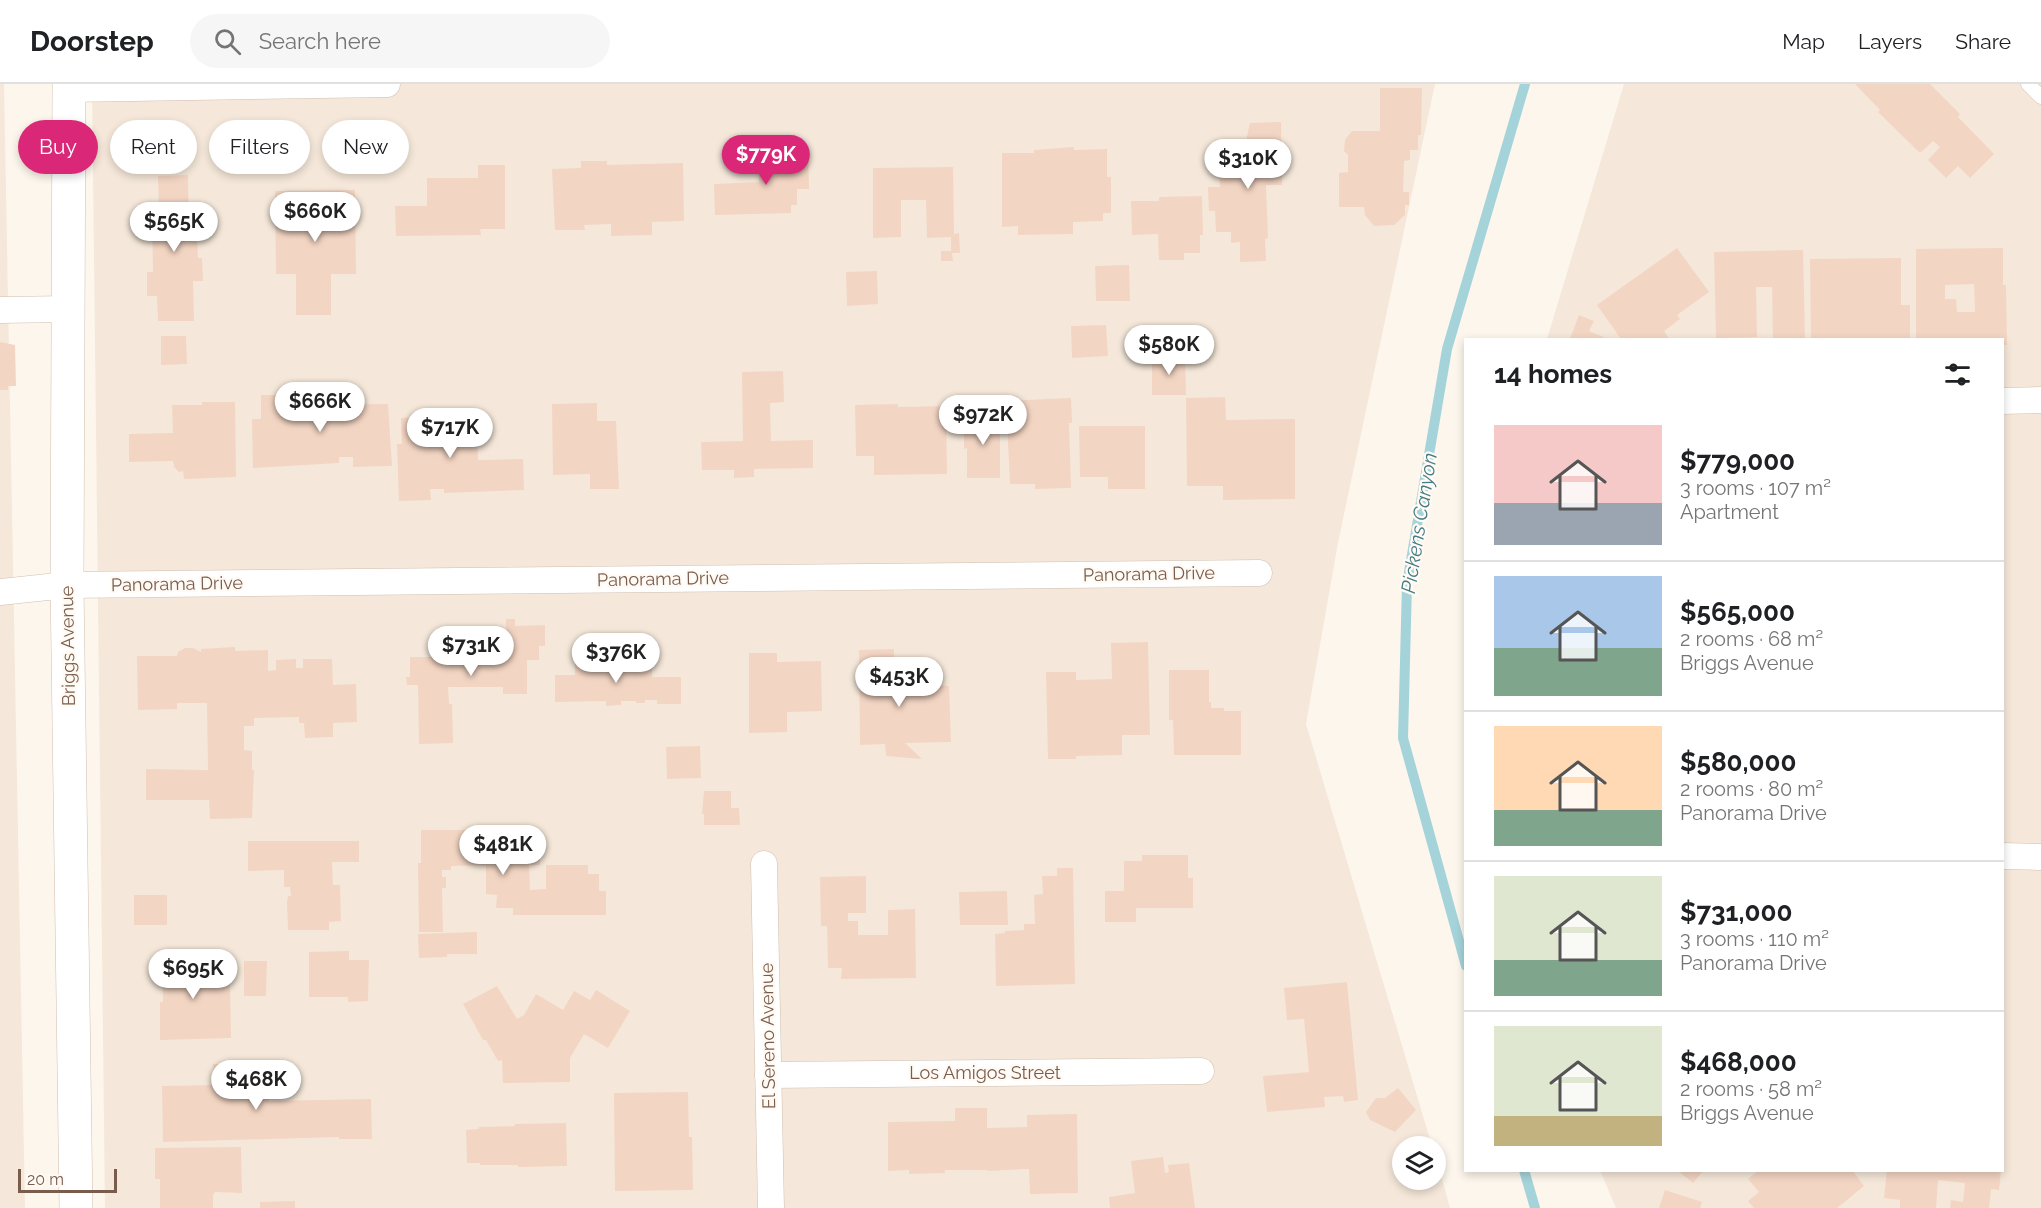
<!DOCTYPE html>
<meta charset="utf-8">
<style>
:root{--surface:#fff;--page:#f6f6f6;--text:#202124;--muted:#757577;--line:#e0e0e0;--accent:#db2777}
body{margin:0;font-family:Raleway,sans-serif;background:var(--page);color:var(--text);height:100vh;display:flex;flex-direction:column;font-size:22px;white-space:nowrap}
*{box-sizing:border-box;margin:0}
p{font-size:20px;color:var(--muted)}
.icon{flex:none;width:33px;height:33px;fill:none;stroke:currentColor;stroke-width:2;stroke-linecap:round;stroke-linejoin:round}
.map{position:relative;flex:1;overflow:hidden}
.details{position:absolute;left:1464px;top:254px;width:540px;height:834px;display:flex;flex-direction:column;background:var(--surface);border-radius:0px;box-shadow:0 3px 9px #0003}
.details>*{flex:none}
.guide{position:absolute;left:18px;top:36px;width:570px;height:54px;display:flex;gap:12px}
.buttons{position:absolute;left:1392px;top:1052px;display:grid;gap:12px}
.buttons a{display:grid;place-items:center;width:54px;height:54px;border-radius:50%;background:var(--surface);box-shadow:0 3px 9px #0003;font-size:30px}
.scale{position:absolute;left:18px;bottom:15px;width:99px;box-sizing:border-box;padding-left:6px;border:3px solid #7a5c4d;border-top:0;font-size:16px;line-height:21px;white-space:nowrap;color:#7a5c4d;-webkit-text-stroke:4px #fffaf3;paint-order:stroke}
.price{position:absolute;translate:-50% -51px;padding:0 14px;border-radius:21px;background:#fff;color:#222;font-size:20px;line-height:39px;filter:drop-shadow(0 2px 3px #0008)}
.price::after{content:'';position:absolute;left:50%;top:36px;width:18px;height:14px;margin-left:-9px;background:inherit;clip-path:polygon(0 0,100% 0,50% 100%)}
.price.current{background:var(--accent);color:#fff}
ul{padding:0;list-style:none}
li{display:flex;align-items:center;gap:18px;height:150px;padding:0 30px}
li+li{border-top:2px solid var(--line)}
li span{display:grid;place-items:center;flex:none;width:168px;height:120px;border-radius:0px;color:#555}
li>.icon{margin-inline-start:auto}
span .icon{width:72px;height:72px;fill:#fffc;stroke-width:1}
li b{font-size:26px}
h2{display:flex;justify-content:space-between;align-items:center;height:72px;padding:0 30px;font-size:26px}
.tag{padding:0 21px;border-radius:27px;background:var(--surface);box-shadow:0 3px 9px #0003;font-size:21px;line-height:54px}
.tag.current{background:var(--accent);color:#fff}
header{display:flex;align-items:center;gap:36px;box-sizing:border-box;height:84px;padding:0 30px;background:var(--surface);border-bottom:2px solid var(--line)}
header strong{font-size:28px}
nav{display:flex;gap:33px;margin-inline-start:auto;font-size:21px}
.search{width:420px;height:54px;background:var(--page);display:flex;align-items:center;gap:15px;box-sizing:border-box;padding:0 21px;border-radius:33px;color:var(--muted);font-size:22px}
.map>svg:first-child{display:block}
.residential{fill:#f5e8da}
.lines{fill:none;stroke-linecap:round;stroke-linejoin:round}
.stream{stroke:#a5d3da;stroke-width:10}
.building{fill:#f3d5c3;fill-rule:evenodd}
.service-casing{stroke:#d1beb0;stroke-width:15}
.minor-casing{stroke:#d1beb0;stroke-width:27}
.tertiary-casing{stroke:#d1beb0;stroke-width:34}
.service{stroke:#fff;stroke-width:14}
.minor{stroke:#fff;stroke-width:26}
.tertiary{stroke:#fff;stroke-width:33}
.labels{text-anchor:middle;stroke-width:4.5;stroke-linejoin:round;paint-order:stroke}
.street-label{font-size:18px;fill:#7a5c4d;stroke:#fffaf3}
.water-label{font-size:20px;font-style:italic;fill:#437c86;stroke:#fffaf3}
</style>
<header>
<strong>Doorstep</strong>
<div class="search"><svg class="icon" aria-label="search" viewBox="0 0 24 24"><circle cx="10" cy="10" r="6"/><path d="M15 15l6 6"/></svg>Search here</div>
<nav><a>Map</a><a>Layers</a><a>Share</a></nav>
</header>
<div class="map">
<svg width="2041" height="1124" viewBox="0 0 2041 1124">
<rect width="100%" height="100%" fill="#fdf6ec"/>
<!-- residential -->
<g class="residential">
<path d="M0 0H4L25 1124H0Z"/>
<path d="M92 0H1435L1338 459 1306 640 1432 1062H1402V1095H1436V1073L1450 1124H105Z"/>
<path d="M1624 0H2041V1124H1616L1600 1086H2002V255H1547Z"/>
</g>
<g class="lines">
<!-- stream -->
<g class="stream">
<path d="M1466 882 1403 654 1407 500 1447 265 1525 0"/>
<path d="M1524 1086 1535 1124"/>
</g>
</g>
<!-- building -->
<g class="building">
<path d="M1855 0H1930L1960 30 1958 33 1994 70 1970 94 1958 82 1946 94 1928 76 1940 63 1933 57 1920 69 1878 28 1880 26Z"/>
<path d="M1380 4H1422L1421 51H1418V66H1410V76L1404 77 1403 108H1409V121H1405V131L1394 141 1374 142 1365 131 1364 123H1339V89L1348 88V71L1344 67 1345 56 1352 47H1380Z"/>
<path d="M1281 38 1282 101H1266L1268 154 1265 155 1266 177 1240 178V158L1231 159V148H1216L1215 127H1209L1208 103H1220L1218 70H1243L1250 39Z"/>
<path d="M1074 63V66L1107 65V93H1111V129H1103V137L1073 138V150L1018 151V142L1002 143V69H1034V66Z"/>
<path d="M808 67 809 105H797V121H791V129L715 131 714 100 759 98 758 69Z"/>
<path d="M581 77H607V81L683 79 684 137 652 138V151L611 152V140L584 141 585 146H555L552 85 581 84Z"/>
<path d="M478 81H505V145H480L481 151 396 152 395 122H427V94H478Z"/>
<path d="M953 83 954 150 959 149 960 169H952L953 177H941V167H951V153L927 154 926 116H901V153L873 154V84Z"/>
<path d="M188 91 189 156H197L198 174H202L203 197H193L194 237H158L157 212H147V188H153L152 127H159L158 92Z"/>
<path d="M355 106 356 190H331V231H296V190H276L275 107Z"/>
<path d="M1202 112 1203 151H1200V169H1184V176H1159L1158 150 1132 151 1131 117H1159V113Z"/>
<path d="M1677 164 1709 208 1677 231 1680 235 1664 247 1669 255H1621L1597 221Z"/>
<path d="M2003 164V201H2006L2007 261H2002V255L1916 254V165ZM1974 200 1975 228H1957L1956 215H1945V201Z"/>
<path d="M1803 166 1805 255H1773L1772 203H1756L1757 253 1716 254 1714 168Z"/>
<path d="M1901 174V221H1910V255H1811L1810 175Z"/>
<path d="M1129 181 1130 217H1096L1095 182Z"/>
<path d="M877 187 878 220 847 222 846 188Z"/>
<path d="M1579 231 1594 237 1589 247 1608 255H1570Z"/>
<path d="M1106 241 1108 272 1072 274 1071 242Z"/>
<path d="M161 252H186L187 280 161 281Z"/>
<path d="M0 258 15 261 16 302H8V306H0Z"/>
<path d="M1152 273H1185L1186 311H1152Z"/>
<path d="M783 287 784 318 770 319 771 357 813 356V384L754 385V393L734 394V386H702L701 358 743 357 742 288Z"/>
<path d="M261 311H307V321L388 320 392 382 353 383V373H339V379L253 384 252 335H261Z"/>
<path d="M1225 313 1226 336 1295 335V415L1223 416V402H1187L1186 314Z"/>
<path d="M1071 314 1072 339H1069L1071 404 1035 405V400H1010L1006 317Z"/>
<path d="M202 318H235L236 393 184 395 183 387 179 388 174 383 173 377 129 378V350L173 349 172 321H202Z"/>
<path d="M597 319V337H616L619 405H590V390L553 391 552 320Z"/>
<path d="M898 320V323L946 322 947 390 874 391V372H856L855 321Z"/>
<path d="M476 324 478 376 523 375 524 406 444 409V405H430L431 416 399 417 397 360H402L401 334 455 332V325Z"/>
<path d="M1000 331V394H967V364L964 365V332Z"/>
<path d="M1079 342H1145V405H1108V393H1080Z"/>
<path d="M506 535H515V542L545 541V562H539V576H527V610H503V603H448L449 620H452L453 659 419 660 418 601H407L406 593H410V573H443L450 565 506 564Z"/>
<path d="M1148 558 1150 651H1122V671L1076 672V675H1048L1046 588H1076V596L1112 595 1111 559Z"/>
<path d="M235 563V567L268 566V587L276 586V576L296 575V584H303V575H332L333 601 356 600 357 638 333 639V653L305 654 304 639H299V633L254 634V642H244V666L252 667V686H254L252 734 210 735 209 716H146V685L208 686 207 619H177V625L138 626 137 572H177L178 568 185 564H193L201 568V565Z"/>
<path d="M894 565 895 598 949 602 951 658 905 659 922 675 886 672 885 660 860 661 859 566Z"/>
<path d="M749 569H777V578L821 577 822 627 787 628V648L749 649Z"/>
<path d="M575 576H596V580L652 579V593H681V620H657V616H645V619H636V617H621V621L606 622V617L555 618V591H575Z"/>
<path d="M1169 586H1209V618H1211V624H1224V627H1241V671H1174L1173 636H1169Z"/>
<path d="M700 662 701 694 667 695 666 663Z"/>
<path d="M704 707H731V724H739L740 741H704V730H702Z"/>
<path d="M421 746H467V749L486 748V750L540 748V781H529L530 806 546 805V781H588V790H599V807H606V831H513V824H496L497 811 486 810V781L451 782V786H442V793H446V804H442L443 848H419L418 779H421Z"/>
<path d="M248 757H359V778H332L333 801H340L341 837 329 838V846H288L287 818 288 812H291L290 803H284V786L248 787Z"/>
<path d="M1142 771H1188V794H1193V824H1136V838H1105V807H1124V777H1142Z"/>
<path d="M1057 784H1073L1075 900 996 902 995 850 1005 849V847L1024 846V840H1035L1034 811 1043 810 1042 792H1057Z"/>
<path d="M866 792V829H848V837H858V851H888V826L915 825 916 894 841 895 842 884H828L827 842H821L820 793Z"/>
<path d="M1007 807 1008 841H960L959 808Z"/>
<rect x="134" y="811" width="33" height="30"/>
<path d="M477 848V870H447V873L419 874 418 850Z"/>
<path d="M349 867V876H369L368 917 348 918V913H309V868Z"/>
<path d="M214 870V900H230L231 954 160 956V918H163L162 871Z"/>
<path d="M244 877H267L266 912H244Z"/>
<path d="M1347 898 1358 1016 1344 1018 1343 1012 1324 1013 1325 1023 1267 1028 1263 992 1309 988 1304 935 1287 936 1284 904Z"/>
<path d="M497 902 517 935 524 931 536 910 563 926 574 907 590 916 596 906 630 927 608 964 584 950 570 974V998L503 999 502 976 498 977 486 956H483L463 920Z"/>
<path d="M268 979 269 1017 371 1015 372 1055H339V1053L163 1058 162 1002 213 1001V980Z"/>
<path d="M1398 1004 1416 1026 1395 1048 1370 1036 1366 1028 1376 1014H1385Z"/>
<path d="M688 1008 689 1053H692L693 1106 615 1107 614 1009Z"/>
<path d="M955 1024H987V1044L1027 1043V1031L1077 1030 1078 1109 1030 1110 1029 1085 987 1087V1086H945V1089L909 1090V1086L888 1087V1038L955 1037Z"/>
<path d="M566 1039 567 1082 518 1083V1081H480V1079H467L466 1046 479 1045V1043L515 1042V1040Z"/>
<path d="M241 1063 242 1109 215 1108 213 1111V1124H160V1095H155V1064Z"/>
<path d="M1163 1073 1165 1089 1169 1088 1168 1081 1189 1079 1195 1124H1110L1109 1113 1135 1109 1131 1077Z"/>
<path d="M1677 1086H1704L1693 1099Z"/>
<path d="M1759 1086H1852L1864 1102 1837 1124H1754L1748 1117 1759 1108 1748 1095Z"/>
<path d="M1887 1086H2001L1999 1106 1991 1105 1989 1124H1950L1951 1116 1963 1118 1965 1099 1938 1096 1936 1124H1900V1116L1884 1114Z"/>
<path d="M1665 1106 1702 1118 1700 1124H1659Z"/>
<path d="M295 1117V1124H260V1118Z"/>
</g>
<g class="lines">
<defs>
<path id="service" d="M2028 0 2041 13"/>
<g id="minor">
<path d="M69 5 387 0"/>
<path d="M0 226 69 225"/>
<path d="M2002 317 2041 316"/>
<path d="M0 508 67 501 1259 489"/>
<path d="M2002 772 2041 773"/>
<path d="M764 780 771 1124"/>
<path d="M768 991 1201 987"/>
</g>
<path id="tertiary" d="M69 0 67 501 76 1124"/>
</defs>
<!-- service casing -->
<use href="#service" class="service-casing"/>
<!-- minor casing -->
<use href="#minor" class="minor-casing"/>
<!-- tertiary casing -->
<use href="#tertiary" class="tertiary-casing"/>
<!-- service -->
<use href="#service" class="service"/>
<!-- minor -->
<use href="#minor" class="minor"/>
<!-- tertiary -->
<use href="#tertiary" class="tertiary"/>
</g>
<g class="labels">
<!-- street labels -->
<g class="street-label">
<text transform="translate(1149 490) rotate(-1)" y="6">Panorama Drive</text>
<text transform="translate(663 495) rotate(-1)" y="6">Panorama Drive</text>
<text transform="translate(177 500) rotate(-1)" y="6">Panorama Drive</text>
<text transform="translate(68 562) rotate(-91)" y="6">Briggs Avenue</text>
<text transform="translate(768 952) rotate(-91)" y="6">El Sereno Avenue</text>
<text x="985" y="995">Los Amigos Street</text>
</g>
<!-- water labels -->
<g class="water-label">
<text transform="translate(1419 439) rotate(-81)" y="7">Pickens Canyon</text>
</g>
</g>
</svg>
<div class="buttons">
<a><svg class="icon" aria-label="layers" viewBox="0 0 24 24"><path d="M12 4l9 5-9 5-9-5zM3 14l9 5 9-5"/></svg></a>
</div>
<div class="scale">20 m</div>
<b class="price current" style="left:766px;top:102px">$779K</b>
<b class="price" style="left:1248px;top:106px">$310K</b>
<b class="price" style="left:315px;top:159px">$660K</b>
<b class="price" style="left:174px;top:169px">$565K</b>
<b class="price" style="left:1169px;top:292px">$580K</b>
<b class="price" style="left:320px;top:349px">$666K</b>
<b class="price" style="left:983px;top:362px">$972K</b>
<b class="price" style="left:450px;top:375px">$717K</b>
<b class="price" style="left:471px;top:593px">$731K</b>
<b class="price" style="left:616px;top:600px">$376K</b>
<b class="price" style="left:899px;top:624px">$453K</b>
<b class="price" style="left:503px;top:792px">$481K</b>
<b class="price" style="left:193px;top:916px">$695K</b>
<b class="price" style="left:256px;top:1027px">$468K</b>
<div class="guide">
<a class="tag current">Buy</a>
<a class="tag">Rent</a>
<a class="tag">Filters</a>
<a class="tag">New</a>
</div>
<section class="details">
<h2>14 homes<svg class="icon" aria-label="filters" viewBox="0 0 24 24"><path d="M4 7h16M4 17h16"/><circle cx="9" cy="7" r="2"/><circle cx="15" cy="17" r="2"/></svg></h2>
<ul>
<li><span style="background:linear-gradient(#f6c9c9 65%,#9aa5b1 0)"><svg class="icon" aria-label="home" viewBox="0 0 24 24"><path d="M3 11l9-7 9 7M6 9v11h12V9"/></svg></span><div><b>$779,000</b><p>3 rooms · 107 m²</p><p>Apartment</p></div></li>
<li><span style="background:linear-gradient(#a9c7e8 60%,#7fa58c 0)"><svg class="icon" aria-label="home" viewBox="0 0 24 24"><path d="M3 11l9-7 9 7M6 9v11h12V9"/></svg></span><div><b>$565,000</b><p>2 rooms · 68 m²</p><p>Briggs Avenue</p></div></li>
<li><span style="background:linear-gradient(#ffd9b3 70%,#7fa58c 0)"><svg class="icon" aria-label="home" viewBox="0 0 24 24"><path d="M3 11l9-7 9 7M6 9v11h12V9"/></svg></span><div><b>$580,000</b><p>2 rooms · 80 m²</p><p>Panorama Drive</p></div></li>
<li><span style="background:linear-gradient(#dfe7d0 70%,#7fa58c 0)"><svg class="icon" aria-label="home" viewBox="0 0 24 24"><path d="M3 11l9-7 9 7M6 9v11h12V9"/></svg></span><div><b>$731,000</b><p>3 rooms · 110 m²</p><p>Panorama Drive</p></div></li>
<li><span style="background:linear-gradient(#dfe7d0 75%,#c2b280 0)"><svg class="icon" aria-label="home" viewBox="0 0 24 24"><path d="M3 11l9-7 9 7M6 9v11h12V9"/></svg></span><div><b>$468,000</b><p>2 rooms · 58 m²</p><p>Briggs Avenue</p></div></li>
</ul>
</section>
</div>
